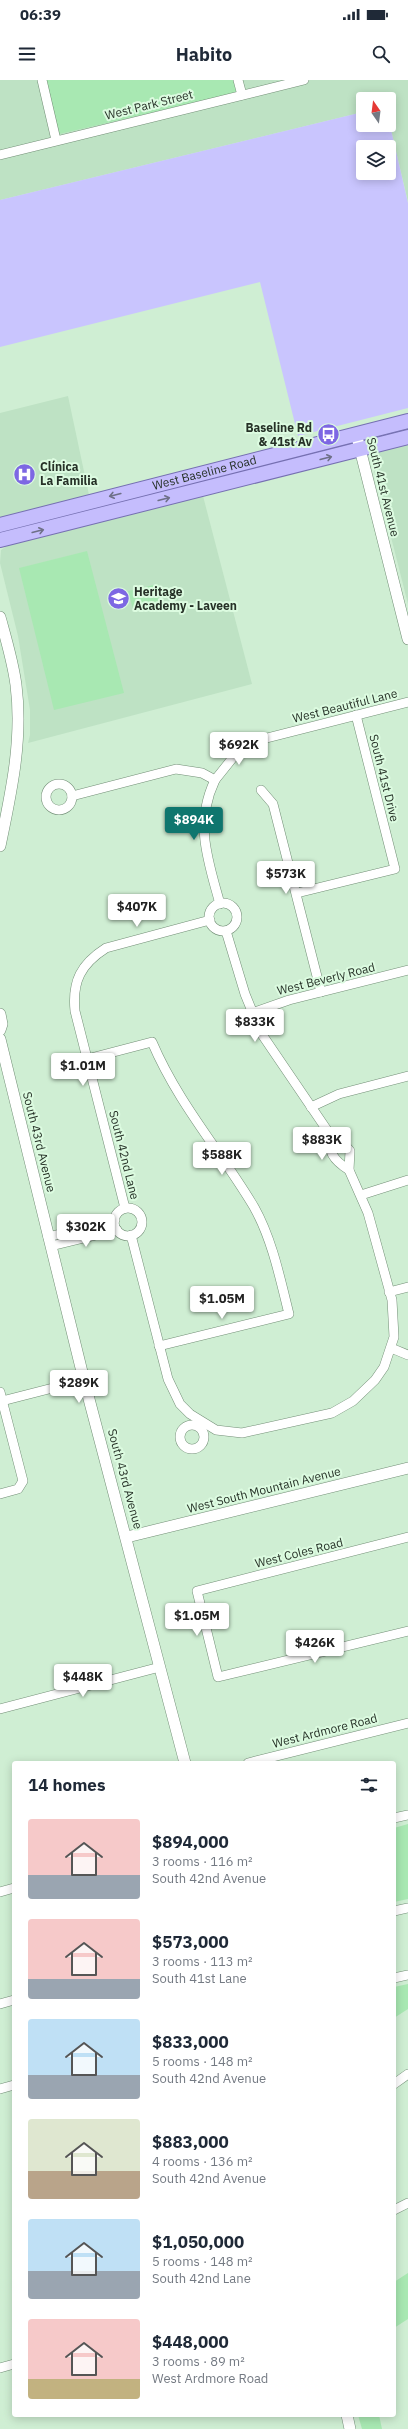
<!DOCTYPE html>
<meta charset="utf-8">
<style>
:root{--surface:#fff;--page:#f6f6f7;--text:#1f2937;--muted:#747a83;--accent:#0f766e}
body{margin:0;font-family:"IBM Plex Sans",sans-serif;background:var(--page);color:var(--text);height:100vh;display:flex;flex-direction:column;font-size:15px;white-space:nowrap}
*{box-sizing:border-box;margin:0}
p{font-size:13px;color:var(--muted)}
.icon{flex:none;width:22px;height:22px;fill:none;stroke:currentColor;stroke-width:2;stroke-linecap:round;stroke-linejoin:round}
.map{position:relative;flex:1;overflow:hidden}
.side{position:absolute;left:12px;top:1681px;width:384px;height:656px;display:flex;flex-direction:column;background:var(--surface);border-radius:4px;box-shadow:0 2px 10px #0003}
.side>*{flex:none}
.needle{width:26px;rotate:346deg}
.fabs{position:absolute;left:356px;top:12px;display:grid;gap:8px}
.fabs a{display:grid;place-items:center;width:40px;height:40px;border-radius:4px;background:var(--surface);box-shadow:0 2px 10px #0003;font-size:20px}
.price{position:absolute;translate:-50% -34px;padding:0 9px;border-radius:4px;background:#fff;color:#222;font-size:13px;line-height:26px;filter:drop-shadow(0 1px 2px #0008)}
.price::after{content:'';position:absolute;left:50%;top:24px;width:12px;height:9px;margin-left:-6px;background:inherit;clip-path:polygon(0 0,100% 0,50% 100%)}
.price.selected{background:var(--accent);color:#fff}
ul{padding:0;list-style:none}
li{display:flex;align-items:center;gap:12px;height:100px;padding:0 16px}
li span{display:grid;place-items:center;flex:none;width:112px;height:80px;border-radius:4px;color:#555}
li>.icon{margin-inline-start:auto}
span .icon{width:48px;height:48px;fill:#fffc;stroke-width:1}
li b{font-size:17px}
h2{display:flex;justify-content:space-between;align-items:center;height:48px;padding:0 16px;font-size:17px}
.status{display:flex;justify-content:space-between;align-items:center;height:28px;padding:0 20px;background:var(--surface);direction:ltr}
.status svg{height:11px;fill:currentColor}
header{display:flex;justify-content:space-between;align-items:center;height:52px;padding:0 16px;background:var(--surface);font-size:18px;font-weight:700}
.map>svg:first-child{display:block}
.built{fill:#bee2c4}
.green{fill:#a8e8b2}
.water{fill:#c9c5fe;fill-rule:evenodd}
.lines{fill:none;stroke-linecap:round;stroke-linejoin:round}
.minor-casing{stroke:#738f77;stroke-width:10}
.tertiary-casing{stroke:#738f77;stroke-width:12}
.primary-casing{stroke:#756fb1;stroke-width:16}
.minor{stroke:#fff;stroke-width:9}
.tertiary{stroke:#fff;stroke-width:11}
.primary{stroke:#c5bdfd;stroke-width:14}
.oneway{stroke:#6e7087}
.labels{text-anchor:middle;stroke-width:4;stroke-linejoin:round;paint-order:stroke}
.street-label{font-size:12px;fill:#263127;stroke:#dcfbe0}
.poi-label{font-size:12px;font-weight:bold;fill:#263127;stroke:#dcfbe0;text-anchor:start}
</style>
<div class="status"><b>06:39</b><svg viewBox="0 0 49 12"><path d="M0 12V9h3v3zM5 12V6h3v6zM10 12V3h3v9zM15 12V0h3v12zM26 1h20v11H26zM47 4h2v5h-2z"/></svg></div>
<header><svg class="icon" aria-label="menu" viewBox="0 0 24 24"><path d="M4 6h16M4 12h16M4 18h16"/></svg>Habito<svg class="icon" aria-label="search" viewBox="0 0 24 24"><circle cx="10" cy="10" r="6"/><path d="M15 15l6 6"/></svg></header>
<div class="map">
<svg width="408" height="2349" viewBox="0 0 408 2349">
<rect width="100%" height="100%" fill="#cfeed3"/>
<!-- built -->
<g class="built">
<path d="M0 0H408V122L389 41V19H363V32L0 120Z"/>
<path d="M68 316 89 415 0 438V333Z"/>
<path d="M408 364V524L373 386 374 377 381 371Z"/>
<path d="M203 416 252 604 28 663 30 655V630L18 556 0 483 1 470 7 466Z"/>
</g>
<!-- green -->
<g class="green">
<path d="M46 0H234L237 13 59 54Z"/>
<path d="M87 471 124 613 54 630 19 488Z"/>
<path d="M158 504 163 522 133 529 128 511Z"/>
<path d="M408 1744V1819L394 1822V1748Z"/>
<path d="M408 1904V1929L394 1938V1907Z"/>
<path d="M408 2193V2239L394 2248V2202Z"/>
<path d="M358 2335H379L382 2349H362Z"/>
</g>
<!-- water -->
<path class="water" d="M363 32V45H389V41L408 123V328L298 356 260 202 0 267V120ZM363 67H389V93H363Z"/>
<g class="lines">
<defs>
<g id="minor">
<path d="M42 0 56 60"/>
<path d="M238 0 242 15"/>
<path d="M0 75 304 0"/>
<path d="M215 700C194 744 208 780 220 824"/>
<circle cx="59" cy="717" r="13"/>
<path d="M261 710 273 724 321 912"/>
<path d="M72 716 176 689 202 693 215 700 235 675 259 660 408 622"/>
<path d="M297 813 395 789 356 635"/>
<circle cx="223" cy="837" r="14"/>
<path d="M252 933 289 920 408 890"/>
<path d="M87 979 152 962C179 1025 220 1070 254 1127 272 1159 280 1198 289 1234L159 1266"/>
<path d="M311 1027 339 1014 408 996"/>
<path d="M329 1053C328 1072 333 1080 349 1090"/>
<path d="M361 1115 408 1100"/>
<path d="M125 1128 75 931C72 901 81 884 106 868L210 840"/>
<circle cx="128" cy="1142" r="14"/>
<path d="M131 1155 168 1299 180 1324 190 1334 216 1350 242 1353 332 1333 353 1321 375 1300 384 1287 394 1257 392 1220 368 1133 349 1090 350 1071 339 1058 329 1053 261 953 245 914 226 851"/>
<path d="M48 1157 115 1140"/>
<path d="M51 1166 117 1150"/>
<path d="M389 1212 408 1207"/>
<path d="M391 1268 408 1275"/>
<path d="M0 1312 23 1401 18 1409 0 1414"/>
<path d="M2 1321 84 1300"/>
<circle cx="192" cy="1357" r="12"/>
<path d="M408 1457 197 1511 218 1597 408 1551"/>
<path d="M0 1629 160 1587"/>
<path d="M248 1683 408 1643"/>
<path d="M394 1738 408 1735"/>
<path d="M0 1812 14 1808"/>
<path d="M394 1831 408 1828"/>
<path d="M394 1898 408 1895"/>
<path d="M0 1924 14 1920"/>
<path d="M394 2004 408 1994"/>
<path d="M0 2009 14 2005"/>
<path d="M394 2130 408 2123"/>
<path d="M0 2288 14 2284"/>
</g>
<g id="tertiary">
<path d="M358 361 408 559"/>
<path d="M0 537C6 559 13 582 16 605 23 660 11 713 0 766"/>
<path d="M0 934 2 944 0 950"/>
<path d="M0 959 84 1300 185 1683"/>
<path d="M127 1457 408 1388"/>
<path d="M347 2335 350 2349"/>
</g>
<g id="primary">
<path id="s1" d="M0 445 408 341"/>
<path d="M0 460 408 357"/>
</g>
</defs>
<!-- minor casing -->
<use href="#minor" class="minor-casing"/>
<!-- tertiary casing -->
<use href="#tertiary" class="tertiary-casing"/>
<!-- primary casing -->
<use href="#primary" class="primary-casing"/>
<!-- minor -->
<use href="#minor" class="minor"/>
<!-- tertiary -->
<use href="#tertiary" class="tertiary"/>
<!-- primary -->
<use href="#primary" class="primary"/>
</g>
<!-- one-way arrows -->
<defs><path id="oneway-shaft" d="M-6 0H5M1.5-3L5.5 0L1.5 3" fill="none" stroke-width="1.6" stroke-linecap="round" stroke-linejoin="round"/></defs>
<g class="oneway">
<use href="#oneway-shaft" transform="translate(326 378) rotate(-14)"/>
<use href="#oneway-shaft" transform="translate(115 415) rotate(166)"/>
<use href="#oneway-shaft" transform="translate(164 419) rotate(-14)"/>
<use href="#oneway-shaft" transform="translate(38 451) rotate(-14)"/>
</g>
<!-- icons -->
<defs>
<symbol id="bus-disc" viewBox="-11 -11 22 22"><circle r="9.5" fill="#7d67e3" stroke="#dcfbe0"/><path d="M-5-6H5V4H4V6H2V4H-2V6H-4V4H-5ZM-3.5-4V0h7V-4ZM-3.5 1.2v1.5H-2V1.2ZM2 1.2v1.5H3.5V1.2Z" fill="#fff"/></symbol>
<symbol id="hospital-disc" viewBox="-11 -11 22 22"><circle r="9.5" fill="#7d67e3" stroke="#dcfbe0"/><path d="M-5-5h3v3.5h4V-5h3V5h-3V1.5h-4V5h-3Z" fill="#fff"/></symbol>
<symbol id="school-disc" viewBox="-11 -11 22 22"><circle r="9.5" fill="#7d67e3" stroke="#dcfbe0"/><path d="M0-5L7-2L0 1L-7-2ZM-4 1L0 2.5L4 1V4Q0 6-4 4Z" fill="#fff"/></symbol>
</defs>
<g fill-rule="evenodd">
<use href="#bus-disc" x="316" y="342" width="25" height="25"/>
<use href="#hospital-disc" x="12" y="382" width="25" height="25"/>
<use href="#school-disc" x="106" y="506" width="25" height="25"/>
</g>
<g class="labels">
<!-- street labels -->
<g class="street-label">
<text transform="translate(149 25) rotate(-14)" y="4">West Park Street</text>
<text dy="4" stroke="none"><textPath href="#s1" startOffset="211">West Baseline Road</textPath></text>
<text transform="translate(383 407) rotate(76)" y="4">South 41st Avenue</text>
<text transform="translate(345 626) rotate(-14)" y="4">West Beautiful Lane</text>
<text transform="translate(384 698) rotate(76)" y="4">South 41st Drive</text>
<text transform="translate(326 899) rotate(-14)" y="4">West Beverly Road</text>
<text transform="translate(39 1062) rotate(76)" y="4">South 43rd Avenue</text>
<text transform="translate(124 1075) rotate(76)" y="4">South 42nd Lane</text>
<text transform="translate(125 1399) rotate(75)" y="4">South 43rd Avenue</text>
<text transform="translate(264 1410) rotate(-14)" y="4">West South Mountain Avenue</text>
<text transform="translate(299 1473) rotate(-14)" y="4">West Coles Road</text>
<text transform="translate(325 1651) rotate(-14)" y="4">West Ardmore Road</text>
</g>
<!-- poi labels -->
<g class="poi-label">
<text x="312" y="352" text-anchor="end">Baseline Rd<tspan x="312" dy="14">&amp; 41st Av</tspan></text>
<text x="40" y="391">Clínica<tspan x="40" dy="14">La Familia</tspan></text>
<text x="134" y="516">Heritage<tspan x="134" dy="14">Academy - Laveen</tspan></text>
</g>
</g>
</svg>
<div class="fabs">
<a><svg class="needle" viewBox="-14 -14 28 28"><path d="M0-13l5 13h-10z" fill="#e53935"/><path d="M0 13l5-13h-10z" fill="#747a83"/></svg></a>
<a><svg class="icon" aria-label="layers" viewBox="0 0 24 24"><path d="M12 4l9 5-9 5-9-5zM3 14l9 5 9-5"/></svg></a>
</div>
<b class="price" style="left:239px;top:686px">$692K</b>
<b class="price selected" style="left:194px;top:761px">$894K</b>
<b class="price" style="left:286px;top:815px">$573K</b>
<b class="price" style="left:137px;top:848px">$407K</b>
<b class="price" style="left:255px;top:963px">$833K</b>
<b class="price" style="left:83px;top:1007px">$1.01M</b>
<b class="price" style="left:322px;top:1081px">$883K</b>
<b class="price" style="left:222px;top:1096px">$588K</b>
<b class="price" style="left:86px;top:1168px">$302K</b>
<b class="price" style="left:222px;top:1240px">$1.05M</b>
<b class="price" style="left:79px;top:1324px">$289K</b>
<b class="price" style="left:197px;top:1557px">$1.05M</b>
<b class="price" style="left:315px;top:1584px">$426K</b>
<b class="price" style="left:83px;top:1618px">$448K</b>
<section class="side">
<h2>14 homes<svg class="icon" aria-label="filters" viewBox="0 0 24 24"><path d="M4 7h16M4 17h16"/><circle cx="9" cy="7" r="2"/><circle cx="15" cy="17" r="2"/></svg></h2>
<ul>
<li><span style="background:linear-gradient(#f6c9c9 70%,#9aa5b1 0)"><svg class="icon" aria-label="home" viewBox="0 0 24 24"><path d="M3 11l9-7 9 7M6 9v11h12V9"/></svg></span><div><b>$894,000</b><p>3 rooms · 116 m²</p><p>South 42nd Avenue</p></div></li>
<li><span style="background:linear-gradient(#f6c9c9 75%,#9aa5b1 0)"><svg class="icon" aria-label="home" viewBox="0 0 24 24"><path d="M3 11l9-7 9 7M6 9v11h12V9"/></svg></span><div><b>$573,000</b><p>3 rooms · 113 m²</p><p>South 41st Lane</p></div></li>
<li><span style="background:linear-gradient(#bfe0f5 70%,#9aa5b1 0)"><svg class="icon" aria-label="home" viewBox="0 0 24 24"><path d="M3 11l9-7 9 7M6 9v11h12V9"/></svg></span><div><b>$833,000</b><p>5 rooms · 148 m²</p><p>South 42nd Avenue</p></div></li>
<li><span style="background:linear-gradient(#dfe7d0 65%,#b9a48a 0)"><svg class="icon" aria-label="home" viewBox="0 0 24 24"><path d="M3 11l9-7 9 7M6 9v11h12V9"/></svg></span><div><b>$883,000</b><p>4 rooms · 136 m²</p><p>South 42nd Avenue</p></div></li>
<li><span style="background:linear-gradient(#bfe0f5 65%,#9aa5b1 0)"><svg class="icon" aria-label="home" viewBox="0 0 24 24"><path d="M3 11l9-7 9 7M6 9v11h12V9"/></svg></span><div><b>$1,050,000</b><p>5 rooms · 148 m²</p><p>South 42nd Lane</p></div></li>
<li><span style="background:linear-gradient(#f6c9c9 75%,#c2b280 0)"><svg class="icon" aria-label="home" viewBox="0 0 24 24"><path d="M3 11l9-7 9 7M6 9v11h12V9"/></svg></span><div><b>$448,000</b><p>3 rooms · 89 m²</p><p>West Ardmore Road</p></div></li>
</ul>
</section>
</div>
